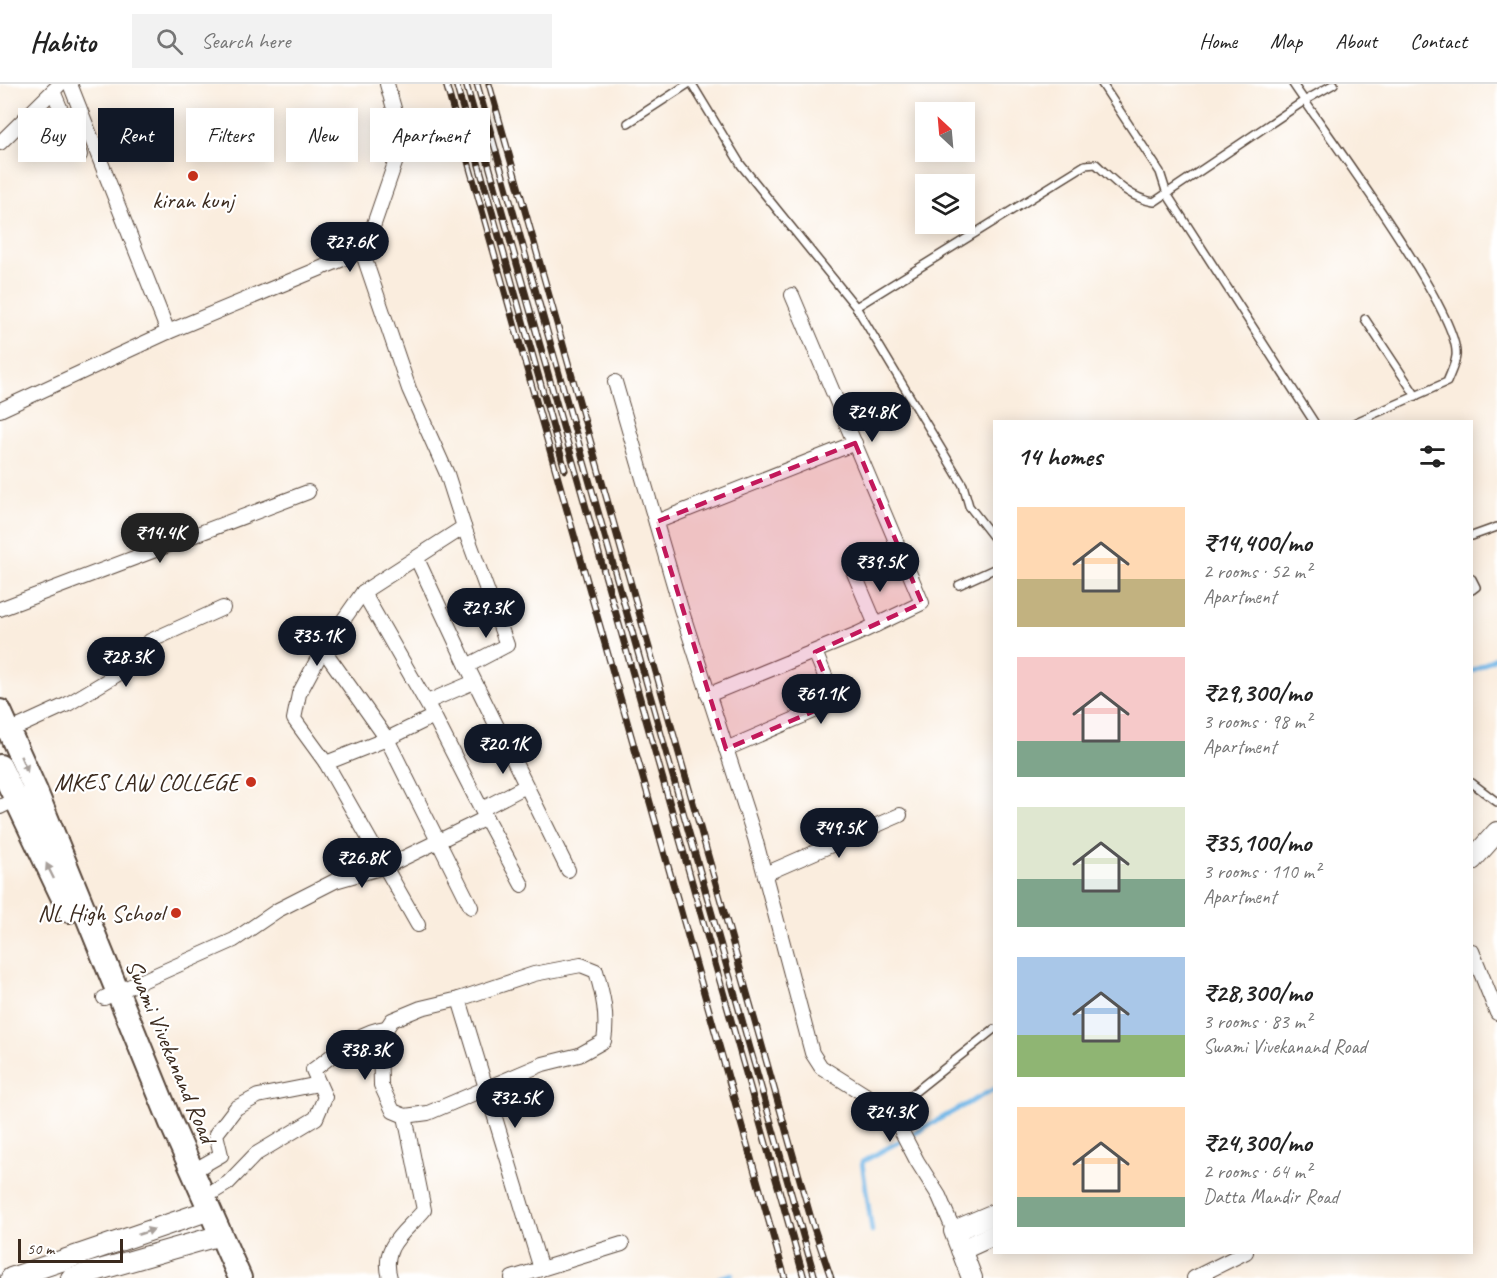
<!DOCTYPE html>
<meta charset="utf-8">
<style>
:root{--surface:#fff;--page:#f2f2f2;--text:#222;--muted:#767676;--line:#e0e0e0;--accent:#111827}
body{margin:0;font-family:Caveat,sans-serif;background:var(--page);color:var(--text);height:100vh;display:flex;flex-direction:column;font-size:22px;white-space:nowrap}
*{box-sizing:border-box;margin:0}
p{font-size:20px;color:var(--muted)}
.icon{flex:none;width:33px;height:33px;fill:none;stroke:currentColor;stroke-width:2;stroke-linecap:round;stroke-linejoin:round}
.map{position:relative;flex:1;overflow:hidden}
.side{position:absolute;left:993px;top:336px;width:480px;height:834px;display:flex;flex-direction:column;background:var(--surface);border-radius:0px;box-shadow:0 3px 15px #0003}
.side>*{flex:none}
.hud{position:absolute;left:18px;top:24px;width:570px;height:54px;display:flex;gap:12px}
.needle{width:39px;rotate:334deg}
.fabs{position:absolute;left:915px;top:18px;display:grid;gap:12px}
.fabs a{display:grid;place-items:center;width:60px;height:60px;border-radius:0px;background:var(--surface);box-shadow:0 3px 15px #0003;font-size:30px}
.scale{position:absolute;left:18px;bottom:15px;width:105px;box-sizing:border-box;padding-left:6px;border:3px solid #3b2a1e;border-top:0;font-size:16px;line-height:21px;white-space:nowrap;color:#3b2a1e;-webkit-text-stroke:4px #fff;paint-order:stroke}
.price{position:absolute;translate:-50% -51px;padding:0 14px;border-radius:21px;background:var(--accent);color:#fff;font-size:20px;line-height:39px;filter:drop-shadow(0 2px 3px #0008)}
.price::after{content:'';position:absolute;left:50%;top:36px;width:18px;height:14px;margin-left:-9px;background:inherit;clip-path:polygon(0 0,100% 0,50% 100%)}
.price.active{background:#222;color:#fff}
ul{padding:0;list-style:none}
li{display:flex;align-items:center;gap:18px;height:150px;padding:0 24px}
li span{display:grid;place-items:center;flex:none;width:168px;height:120px;border-radius:0px;color:#555}
li>.icon{margin-inline-start:auto}
span .icon{width:72px;height:72px;fill:#fffc;stroke-width:1}
li b{font-size:26px}
h2{display:flex;justify-content:space-between;align-items:center;height:72px;padding:0 24px;font-size:26px}
.chip{padding:0 21px;border-radius:0px;background:var(--surface);box-shadow:0 3px 15px #0003;font-size:21px;line-height:54px}
.chip.active{background:var(--accent);color:#fff}
header{display:flex;align-items:center;gap:36px;box-sizing:border-box;height:84px;padding:0 30px;background:var(--surface);border-bottom:2px solid var(--line)}
header strong{font-size:28px}
nav{display:flex;gap:33px;margin-inline-start:auto;font-size:21px}
.search{width:420px;height:54px;background:var(--page);display:flex;align-items:center;gap:15px;box-sizing:border-box;padding:0 21px;border-radius:0px;color:var(--muted);font-size:22px}
.map>svg:first-child{display:block}
.lines{fill:none;stroke-linecap:round;stroke-linejoin:round}
.stream{stroke:#71b7e8;stroke-width:4.5}
.service-casing{stroke:#58473b;stroke-width:10}
.minor-casing{stroke:#58473b;stroke-width:16}
.secondary-casing{stroke:#58473b;stroke-width:22}
.primary-casing{stroke:#58473b;stroke-width:26}
.service{stroke:#fff;stroke-width:7}
.minor{stroke:#fff;stroke-width:14}
.secondary{stroke:#fff;stroke-width:20}
.primary{stroke:#fff;stroke-width:22}
.rail-casing{stroke:#3b2a1e;stroke-width:7}
.rail{stroke:#fff;stroke-width:4.5;stroke-dasharray:14;stroke-linecap:butt}
.oneway{fill:#a79f9a}
.marked{fill:#c2185b;fill-opacity:0.2;stroke:#c2185b;stroke-width:4.5;stroke-dasharray:12 8;stroke-linejoin:round}
.poi-dot{fill:#c8321e;stroke:#fff;stroke-width:2}
.labels{text-anchor:middle;stroke-width:4.5;stroke-linejoin:round;paint-order:stroke}
.poi-label{font-size:24px;fill:#3b2a1e;stroke:#fff;text-anchor:end}
.street-label{font-size:24px;fill:#3b2a1e;stroke:#fff}
</style>
<header>
<strong>Habito</strong>
<div class="search"><svg class="icon" aria-label="search" viewBox="0 0 24 24"><circle cx="10" cy="10" r="6"/><path d="M15 15l6 6"/></svg>Search here</div>
<nav><a>Home</a><a>Map</a><a>About</a><a>Contact</a></nav>
</header>
<div class="map">
<svg width="1497" height="1194" viewBox="0 0 1497 1194">
<rect width="100%" height="100%" fill="#fff"/>
<filter id="ink" filterUnits="userSpaceOnUse"><feTurbulence type="fractalNoise" baseFrequency=".0167" numOctaves="2"/><feDisplacementMap in="SourceGraphic" scale="12" xChannelSelector="R" yChannelSelector="G"/><feConvolveMatrix kernelMatrix="1 2 1 2 8 2 1 2 1" color-interpolation-filters="sRGB"/></filter>
<filter id="wash" filterUnits="userSpaceOnUse"><feTurbulence type="fractalNoise" baseFrequency=".008" numOctaves="4" result="noise"/><feDisplacementMap in="SourceGraphic" scale="24" xChannelSelector="R" yChannelSelector="G"/><feGaussianBlur stdDeviation="1.35" result="paint"/><feColorMatrix in="noise" values="0 0 0 0 0 0 0 0 0 0 0 0 0 0 0 0 0 1.4 0 .05"/><feComposite in="paint" operator="in"/></filter>
<g filter="url(#wash)">
<rect width="100%" height="100%" fill="#faedde"/>
<g class="lines">
<!-- stream -->
<g class="stream">
<path d="M1472 587 1497 573"/>
<path d="M872 1147 862 1078 994 1005"/>
<path d="M719 1194 732 1190"/>
</g>
</g>
</g>
<g filter="url(#ink)">
<g class="lines">
<defs>
<g id="service">
<path d="M692 0 741 81 856 223"/>
<path d="M1102 0 1160 88 1167 110 1314 338"/>
<path d="M1293 0C1323 45 1461 229 1456 272 1455 281 1450 290 1447 298L1356 338"/>
<path d="M628 39 688 0"/>
<path d="M1365 235 1416 312"/>
<path d="M1472 452 1497 443"/>
<path d="M994 454 969 422 963 401 856 223 1085 81 1096 80C1114 97 1129 114 1154 118L1304 17 1334 0"/>
<path d="M1472 495 1476 503 1472 506"/>
<path d="M959 501 994 485"/>
<path d="M1472 699 1497 718"/>
<path d="M891 1027 994 945"/>
</g>
<g id="minor">
<path d="M70 0 168 248"/>
<path d="M53 7 80 71"/>
<path d="M0 59 60 0"/>
<path d="M362 167 374 140 403 56 387 0"/>
<path d="M615 298 681 525 755 754 812 969 821 983 891 1027 917 1077 939 1112 954 1147"/>
<path d="M0 326 168 248 362 167 409 305 447 390 464 443 363 508 323 565 387 655 471 823"/>
<path d="M656 438 855 359"/>
<path d="M417 475 467 582 507 561 464 443"/>
<path d="M854 489 876 541"/>
<path d="M363 508 434 632 387 655 326 679 418 841"/>
<path d="M0 525 308 408"/>
<path d="M323 565 299 610 294 635 326 679"/>
<path d="M467 582 568 786"/>
<path d="M708 611 857 550 922 519 792 211"/>
<path d="M427 618 474 598"/>
<path d="M9 647 68 620 123 587 150 557 223 524"/>
<path d="M726 665 828 621 833 611 815 568"/>
<path d="M0 723 22 712"/>
<path d="M482 725 526 702"/>
<path d="M486 734 522 801"/>
<path d="M765 790 900 731"/>
<path d="M1472 867 1497 929"/>
<path d="M581 881 596 887C603 911 608 932 604 957L579 971 543 980 428 1029 405 1032 393 1027 381 1001 380 954 392 936 421 924 459 915 534 890Z"/>
<path d="M104 914 234 856 278 826 335 797 387 782 486 734 434 632"/>
<path d="M459 915 541 1185"/>
<path d="M193 1087 221 1071 216 1050 236 1024 258 1012 319 1000"/>
<path d="M205 1113 228 1099 256 1070 316 1034 325 1013 313 986C335 970 359 947 386 944"/>
<path d="M390 1194C380 1161 406 1148 424 1126L405 1032"/>
<path d="M512 1194 622 1160"/>
<path d="M1194 1194 1246 1168"/>
</g>
<g id="secondary">
<path d="M1472 776 1497 748"/>
<path d="M961 1166 994 1151"/>
<path d="M11 1194 210 1126"/>
<path d="M71 1194 221 1151"/>
<path d="M972 1194 954 1147 994 1130"/>
</g>
<g id="primary">
<path d="M0 627 35 705 171 1039 240 1194"/>
<path d="M0 682 69 827"/>
</g>
</defs>
<!-- service casing -->
<use href="#service" class="service-casing"/>
<!-- minor casing -->
<use href="#minor" class="minor-casing"/>
<!-- secondary casing -->
<use href="#secondary" class="secondary-casing"/>
<!-- primary casing -->
<use href="#primary" class="primary-casing"/>
<!-- service -->
<use href="#service" class="service"/>
<!-- minor -->
<use href="#minor" class="minor"/>
<!-- secondary -->
<use href="#secondary" class="secondary"/>
<!-- primary -->
<use href="#primary" class="primary"/>
<defs>
<g id="rail">
<path d="M446 0 785 1194"/>
<path d="M456 0 565 386"/>
<path d="M466 0 804 1194"/>
<path d="M477 0 815 1194"/>
<path d="M489 0 812 1138 831 1194"/>
</g>
</defs>
<!-- rail casing -->
<use href="#rail" class="rail-casing"/>
<!-- rail -->
<use href="#rail" class="rail"/>
</g>
<!-- one-way arrows -->
<defs><path id="oneway-solid" d="M-6-.8H1V-3.2L6.5 0L1 3.2V.8H-6Z" transform="scale(1.5)"/></defs>
<g class="oneway">
<use href="#oneway-solid" transform="translate(24 680) rotate(66)"/>
<use href="#oneway-solid" transform="translate(50 787) rotate(-116)"/>
<use href="#oneway-solid" transform="translate(146 1148) rotate(-19)"/>
</g>
</g>
<!-- marked area -->
<path class="marked" d="M855 359 922 519 815 568 833 611 828 621 726 665 656 438Z"/>
<!-- markers -->
<g class="poi-dot">
<circle cx="193" cy="92" r="6"/>
<circle cx="251" cy="698" r="6"/>
<circle cx="176" cy="829" r="6"/>
</g>
<g class="labels">
<!-- poi labels -->
<g class="poi-label">
<text x="193" y="124" text-anchor="middle">kiran kunj</text>
<text x="239" y="706">MKES LAW COLLEGE</text>
<text x="164" y="837">NL High School</text>
</g>
<!-- street labels -->
<g class="street-label">
<text transform="translate(171 967) rotate(67)" y="8">Swami Vivekanand Road</text>
</g>
</g>
</svg>
<div class="fabs">
<a><svg class="needle" viewBox="-14 -14 28 28"><path d="M0-13l5 13h-10z" fill="#e53935"/><path d="M0 13l5-13h-10z" fill="#767676"/></svg></a>
<a><svg class="icon" aria-label="layers" viewBox="0 0 24 24"><path d="M12 4l9 5-9 5-9-5zM3 14l9 5 9-5"/></svg></a>
</div>
<div class="scale">50 m</div>
<b class="price" style="left:350px;top:189px">₹27.6K</b>
<b class="price" style="left:872px;top:359px">₹24.8K</b>
<b class="price active" style="left:160px;top:480px">₹14.4K</b>
<b class="price" style="left:880px;top:509px">₹39.5K</b>
<b class="price" style="left:486px;top:555px">₹29.3K</b>
<b class="price" style="left:317px;top:583px">₹35.1K</b>
<b class="price" style="left:126px;top:604px">₹28.3K</b>
<b class="price" style="left:821px;top:641px">₹61.1K</b>
<b class="price" style="left:503px;top:691px">₹20.1K</b>
<b class="price" style="left:839px;top:775px">₹49.5K</b>
<b class="price" style="left:362px;top:805px">₹26.8K</b>
<b class="price" style="left:365px;top:997px">₹38.3K</b>
<b class="price" style="left:515px;top:1045px">₹32.5K</b>
<b class="price" style="left:890px;top:1059px">₹24.3K</b>
<div class="hud">
<a class="chip">Buy</a>
<a class="chip active">Rent</a>
<a class="chip">Filters</a>
<a class="chip">New</a>
<a class="chip">Apartment</a>
</div>
<section class="side">
<h2>14 homes<svg class="icon" aria-label="filters" viewBox="0 0 24 24"><path d="M4 7h16M4 17h16"/><circle cx="9" cy="7" r="2"/><circle cx="15" cy="17" r="2"/></svg></h2>
<ul>
<li><span style="background:linear-gradient(#ffd9b3 60%,#c2b280 0)"><svg class="icon" aria-label="home" viewBox="0 0 24 24"><path d="M3 11l9-7 9 7M6 9v11h12V9"/></svg></span><div><b>₹14,400/mo</b><p>2 rooms · 52 m²</p><p>Apartment</p></div></li>
<li><span style="background:linear-gradient(#f6c9c9 70%,#7fa58c 0)"><svg class="icon" aria-label="home" viewBox="0 0 24 24"><path d="M3 11l9-7 9 7M6 9v11h12V9"/></svg></span><div><b>₹29,300/mo</b><p>3 rooms · 98 m²</p><p>Apartment</p></div></li>
<li><span style="background:linear-gradient(#dfe7d0 60%,#7fa58c 0)"><svg class="icon" aria-label="home" viewBox="0 0 24 24"><path d="M3 11l9-7 9 7M6 9v11h12V9"/></svg></span><div><b>₹35,100/mo</b><p>3 rooms · 110 m²</p><p>Apartment</p></div></li>
<li><span style="background:linear-gradient(#a9c7e8 65%,#8fb573 0)"><svg class="icon" aria-label="home" viewBox="0 0 24 24"><path d="M3 11l9-7 9 7M6 9v11h12V9"/></svg></span><div><b>₹28,300/mo</b><p>3 rooms · 83 m²</p><p>Swami Vivekanand Road</p></div></li>
<li><span style="background:linear-gradient(#ffd9b3 75%,#7fa58c 0)"><svg class="icon" aria-label="home" viewBox="0 0 24 24"><path d="M3 11l9-7 9 7M6 9v11h12V9"/></svg></span><div><b>₹24,300/mo</b><p>2 rooms · 64 m²</p><p>Datta Mandir Road</p></div></li>
</ul>
</section>
</div>
